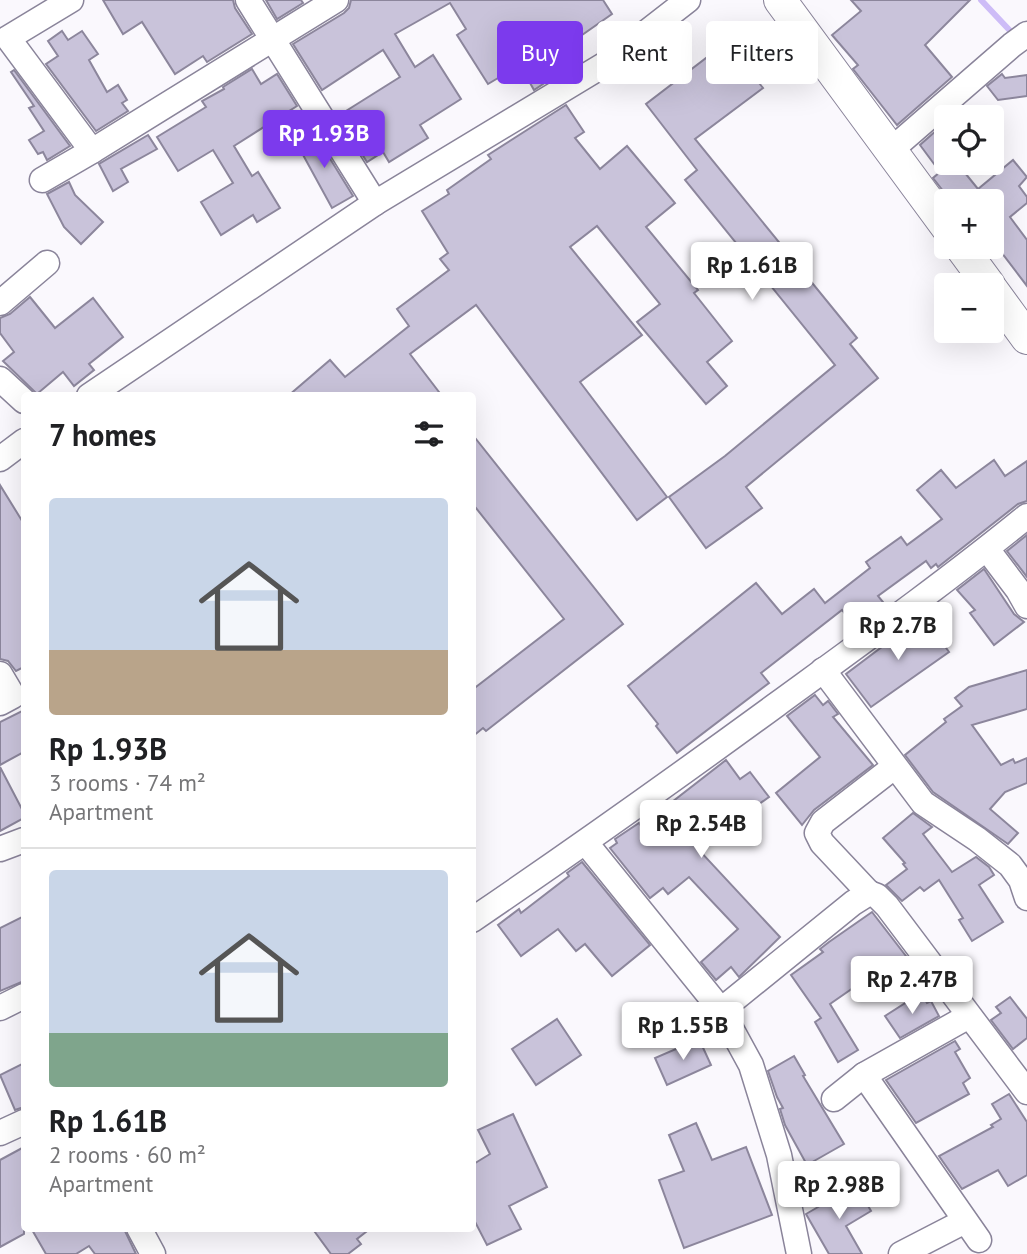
<!DOCTYPE html>
<meta charset="utf-8">
<style>
:root{--surface:#fff;--page:#f6f6f6;--text:#202124;--muted:#757577;--line:#e0e0e0;--accent:#7c3aed}
body{margin:0;font-family:"PT Sans",sans-serif;background:var(--page);color:var(--text);height:100vh;display:flex;flex-direction:column;font-size:26px;white-space:nowrap}
*{box-sizing:border-box;margin:0}
p{font-size:23px;color:var(--muted)}
.icon{flex:none;width:38px;height:38px;fill:none;stroke:currentColor;stroke-width:2;stroke-linecap:round;stroke-linejoin:round}
.map{position:relative;flex:1;overflow:hidden}
.drawer{position:absolute;left:21px;top:392px;width:455px;height:840px;display:flex;flex-direction:column;background:var(--surface);border-radius:7px;box-shadow:0 7px 28px #0002}
.drawer>*{flex:none}
.top-card{position:absolute;left:497px;top:21px;width:424px;height:63px;display:flex;gap:14px}
.buttons{position:absolute;left:934px;top:105px;display:grid;gap:14px}
.buttons a{display:grid;place-items:center;width:70px;height:70px;border-radius:7px;background:var(--surface);box-shadow:0 7px 28px #0002;font-size:35px}
.price{position:absolute;translate:-50% -60px;padding:0 16px;border-radius:7px;background:#fff;color:#222;font-size:23px;line-height:46px;filter:drop-shadow(0 2px 4px #0008)}
.price::after{content:'';position:absolute;left:50%;top:42px;width:21px;height:16px;margin-left:-10px;background:inherit;clip-path:polygon(0 0,100% 0,50% 100%)}
.price.current{background:var(--accent);color:#fff}
ul{padding:0;list-style:none}
li{display:grid;align-content:center;gap:14px;height:371px;padding:0 28px}
li+li{border-top:2px solid var(--line)}
li span{display:grid;place-items:center;height:217px;border-radius:7px;color:#555}
li>.icon{margin-inline-start:auto}
span .icon{width:126px;height:126px;fill:#fffc;stroke-width:1}
li b{font-size:30px}
h2{display:flex;justify-content:space-between;align-items:center;height:84px;padding:0 28px;font-size:30px}
.chip{padding:0 24px;border-radius:7px;background:var(--surface);box-shadow:0 7px 28px #0002;font-size:24px;line-height:63px}
.chip.current{background:var(--accent);color:#fff}
.map>svg:first-child{display:block}
.lines{fill:none;stroke-linecap:round;stroke-linejoin:round}
.stream{stroke:#cdbcf7;stroke-width:6}
.building{fill:#c9c3da;stroke:#8c869c;stroke-width:2}
.minor-casing{stroke:#8a849a;stroke-width:27}
.major-casing{stroke:#8a849a;stroke-width:34}
.minor{stroke:#fff;stroke-width:24}
.major{stroke:#fff;stroke-width:32}
</style>
<div class="map">
<svg width="1027" height="1254" viewBox="0 0 1027 1254">
<rect width="100%" height="100%" fill="#faf8fd"/>
<g class="lines">
<!-- stream -->
<path class="stream" d="M981 0 1015 36"/>
</g>
<!-- building -->
<g class="building">
<path d="M103 0H233L235 8 252 34 207 62 203 56 175 74 142 22 123 34Z"/>
<path d="M266 0H301L303 3 277 19Z"/>
<path d="M351 0H603L612 14 555 54 564 70 534 90 520 65 488 84 457 35 466 29 450 3 395 34 415 67 433 55 461 99 420 125 428 138 389 162 383 152 367 162 338 116 400 77 383 50 322 90 293 44 344 13 349 8Z"/>
<path d="M851 0H970L925 45 952 77 897 125 853 69 858 65 832 35 861 11Z"/>
<path d="M62 31 68 40 82 31 98 54 89 60 107 92 118 85 127 100 122 103 128 111 96 131 46 64 58 56 48 41Z"/>
<path d="M727 42 763 88 695 139 857 338 850 344 878 378 746 487 762 508 706 548 669 497 725 456 835 365 685 180 697 170 646 104Z"/>
<path d="M252 69 261 84 277 74 297 106 234 146 252 176 258 172 280 208 257 222 253 215 221 235 201 202 233 183 213 150 178 171 157 137 206 107 202 101 224 89 223 87Z"/>
<path d="M14 70 70 146 47 160 43 152 38 154 29 140 44 131 29 108 34 106 11 72Z"/>
<path d="M1002 74 1005 78 1027 75V96L998 100 987 86Z"/>
<path d="M566 105 584 132 575 138 600 169 627 146 675 203 646 227 698 290 694 293 732 341 707 362 727 386 706 404 637 322 660 304 597 226 570 247 642 335 580 382 667 497 637 520 476 305 410 354 442 396H288L330 360 345 377 409 326 397 309 449 270 440 259 448 253 422 211 449 194 447 190 491 159 488 155Z"/>
<path d="M947 121V163H957L978 189 1013 160 1027 177 1019 186 1027 197V203L1010 217 1027 240V286L992 240V201H951L933 178 940 172 920 145Z"/>
<path d="M313 131 353 196 332 208 296 142Z"/>
<path d="M148 135 157 149 121 169 128 182 113 191 99 164Z"/>
<path d="M69 182 75 195 103 222 81 244 64 227 47 194Z"/>
<path d="M30 297 55 328 93 298 123 337 89 364 94 370 74 386 63 372 37 394 3 361 14 352 0 333V318L10 314Z"/>
<path d="M472 434 623 624 486 731 483 728 472 737V690L564 619 472 503Z"/>
<path d="M994 460 1005 476 1027 461V501L1018 504 938 567 936 564 931 568 926 561 878 596 883 602 854 625 842 610 761 673 769 683 677 753 656 726 658 724 628 686 756 583 782 614 814 589 825 603 870 568 866 562 901 537 907 545 942 519 917 490 941 470 956 488Z"/>
<path d="M0 485 24 524V667L16 671 8 661 0 659Z"/>
<path d="M1027 535V577L1007 551Z"/>
<path d="M984 569 1014 614 1024 622 994 645 970 613 975 610 957 590Z"/>
<path d="M923 616 949 652 871 707 846 674Z"/>
<path d="M1027 670V709L972 725 1001 765 1013 759 1015 763 1027 758V783L1005 792 990 809 1018 833 1008 844 933 792 905 755 946 722 944 719 962 706 955 698 969 687Z"/>
<path d="M815 695 823 705 828 701 838 714 833 717 873 765 814 810 802 825 776 793 820 757 787 716Z"/>
<path d="M24 710V752L0 765V722Z"/>
<path d="M726 760 740 779 750 772 769 797 697 848 780 937 739 977 731 967 716 980 701 962 738 929 689 877 668 894 663 888 650 898 610 848 617 843 615 839 639 823 641 826Z"/>
<path d="M0 767 24 813V818L0 831Z"/>
<path d="M913 813 932 827 923 834 952 872 976 857 989 867 994 875 979 885 1003 922 972 941 959 920 963 918 939 880 924 891 920 887 902 901 886 885 907 869 903 864 905 863 883 838Z"/>
<path d="M582 862 650 945 612 976 585 944 576 951 558 929 521 956 498 925 519 909 521 913 569 876 567 873Z"/>
<path d="M872 912 909 960 883 976 879 970 830 1004 858 1050 838 1062 815 1022 821 1018 791 975 823 952 820 949 829 942Z"/>
<path d="M24 916V981L0 991V928Z"/>
<path d="M921 993 927 1003 931 1001 939 1016 900 1038 885 1016Z"/>
<path d="M1010 997 1027 1019V1038L1013 1049 991 1020 1001 1013 996 1007Z"/>
<path d="M557 1019 581 1055 536 1085 512 1049Z"/>
<path d="M699 1039 711 1065 667 1085 655 1058Z"/>
<path d="M955 1041 960 1049 955 1052 970 1078 963 1083 969 1094 916 1123 886 1080Z"/>
<path d="M794 1056 805 1075 803 1076 844 1144 807 1165 785 1125 780 1109 783 1108 777 1097 768 1071Z"/>
<path d="M24 1063V1107L15 1110 0 1075Z"/>
<path d="M1009 1094 1027 1122V1175L1008 1186 998 1170 962 1189 939 1156 993 1127 991 1125 1001 1119 992 1104Z"/>
<path d="M513 1114 547 1187 509 1206 521 1229 487 1245 472 1216V1165L490 1154 478 1130Z"/>
<path d="M696 1123 712 1160 746 1147 772 1215 684 1248 659 1180 684 1171 669 1135Z"/>
<path d="M24 1147V1234L0 1247V1160Z"/>
<path d="M856 1185 871 1211 846 1226 862 1254H829L806 1214Z"/>
<path d="M31 1228 124 1229 136 1254H95L89 1246 76 1254H46Z"/>
<path d="M312 1228H371L357 1239 361 1244 348 1254H331Z"/>
</g>
<g class="lines">
<defs>
<g id="minor">
<path d="M71 0 8 38 92 151 336 0"/>
<path d="M248 0 375 203"/>
<path d="M891 150 1012 45 1027 34"/>
<path d="M42 180 92 151"/>
<path d="M0 303 47 263"/>
<path d="M0 379 24 401"/>
<path d="M89 396 375 203 607 63 688 0"/>
<path d="M0 459 24 441"/>
<path d="M987 549 1018 590 1027 606"/>
<path d="M823 670 923 803 977 839 1010 865 1021 880 1027 898"/>
<path d="M0 674 13 696 0 703"/>
<path d="M586 843 721 1010 751 1065 779 1155 799 1254"/>
<path d="M0 849 24 840"/>
<path d="M869 893 822 843 817 833 823 822 894 767"/>
<path d="M472 920C575 850 676 778 776 705 861 643 946 582 1027 516"/>
<path d="M0 1008 24 996"/>
<path d="M721 1010 853 903 869 893 877 896 887 906 1027 1092"/>
<path d="M864 1075 979 1240"/>
<path d="M834 1099 864 1075 969 1016"/>
<path d="M0 1133 24 1122"/>
<path d="M139 1228 153 1254"/>
<path d="M901 1254 965 1221"/>
</g>
<g id="major">
<path d="M780 0 947 227"/>
<path d="M961 247 989 285"/>
<path d="M992 290 1027 338"/>
</g>
</defs>
<!-- minor casing -->
<use href="#minor" class="minor-casing"/>
<!-- major casing -->
<use href="#major" class="major-casing"/>
<!-- minor -->
<use href="#minor" class="minor"/>
<!-- major -->
<use href="#major" class="major"/>
</g>
</svg>
<div class="buttons">
<a><svg class="icon" aria-label="locate" viewBox="0 0 24 24"><circle cx="12" cy="12" r="6"/><path d="M12 2v4M12 18v4M2 12h4M18 12h4"/></svg></a>
<a>+</a>
<a>−</a>
</div>
<b class="price current" style="left:324px;top:170px">Rp 1.93B</b>
<b class="price" style="left:752px;top:302px">Rp 1.61B</b>
<b class="price" style="left:898px;top:662px">Rp 2.7B</b>
<b class="price" style="left:701px;top:860px">Rp 2.54B</b>
<b class="price" style="left:912px;top:1016px">Rp 2.47B</b>
<b class="price" style="left:683px;top:1062px">Rp 1.55B</b>
<b class="price" style="left:839px;top:1221px">Rp 2.98B</b>
<div class="top-card">
<a class="chip current">Buy</a>
<a class="chip">Rent</a>
<a class="chip">Filters</a>
</div>
<section class="drawer">
<h2>7 homes<svg class="icon" aria-label="filters" viewBox="0 0 24 24"><path d="M4 7h16M4 17h16"/><circle cx="9" cy="7" r="2"/><circle cx="15" cy="17" r="2"/></svg></h2>
<ul>
<li><span style="background:linear-gradient(#c9d6e8 70%,#b9a48a 0)"><svg class="icon" aria-label="home" viewBox="0 0 24 24"><path d="M3 11l9-7 9 7M6 9v11h12V9"/></svg></span><div><b>Rp 1.93B</b><p>3 rooms · 74 m²</p><p>Apartment</p></div></li>
<li><span style="background:linear-gradient(#c9d6e8 75%,#7fa58c 0)"><svg class="icon" aria-label="home" viewBox="0 0 24 24"><path d="M3 11l9-7 9 7M6 9v11h12V9"/></svg></span><div><b>Rp 1.61B</b><p>2 rooms · 60 m²</p><p>Apartment</p></div></li>
</ul>
</section>
</div>
